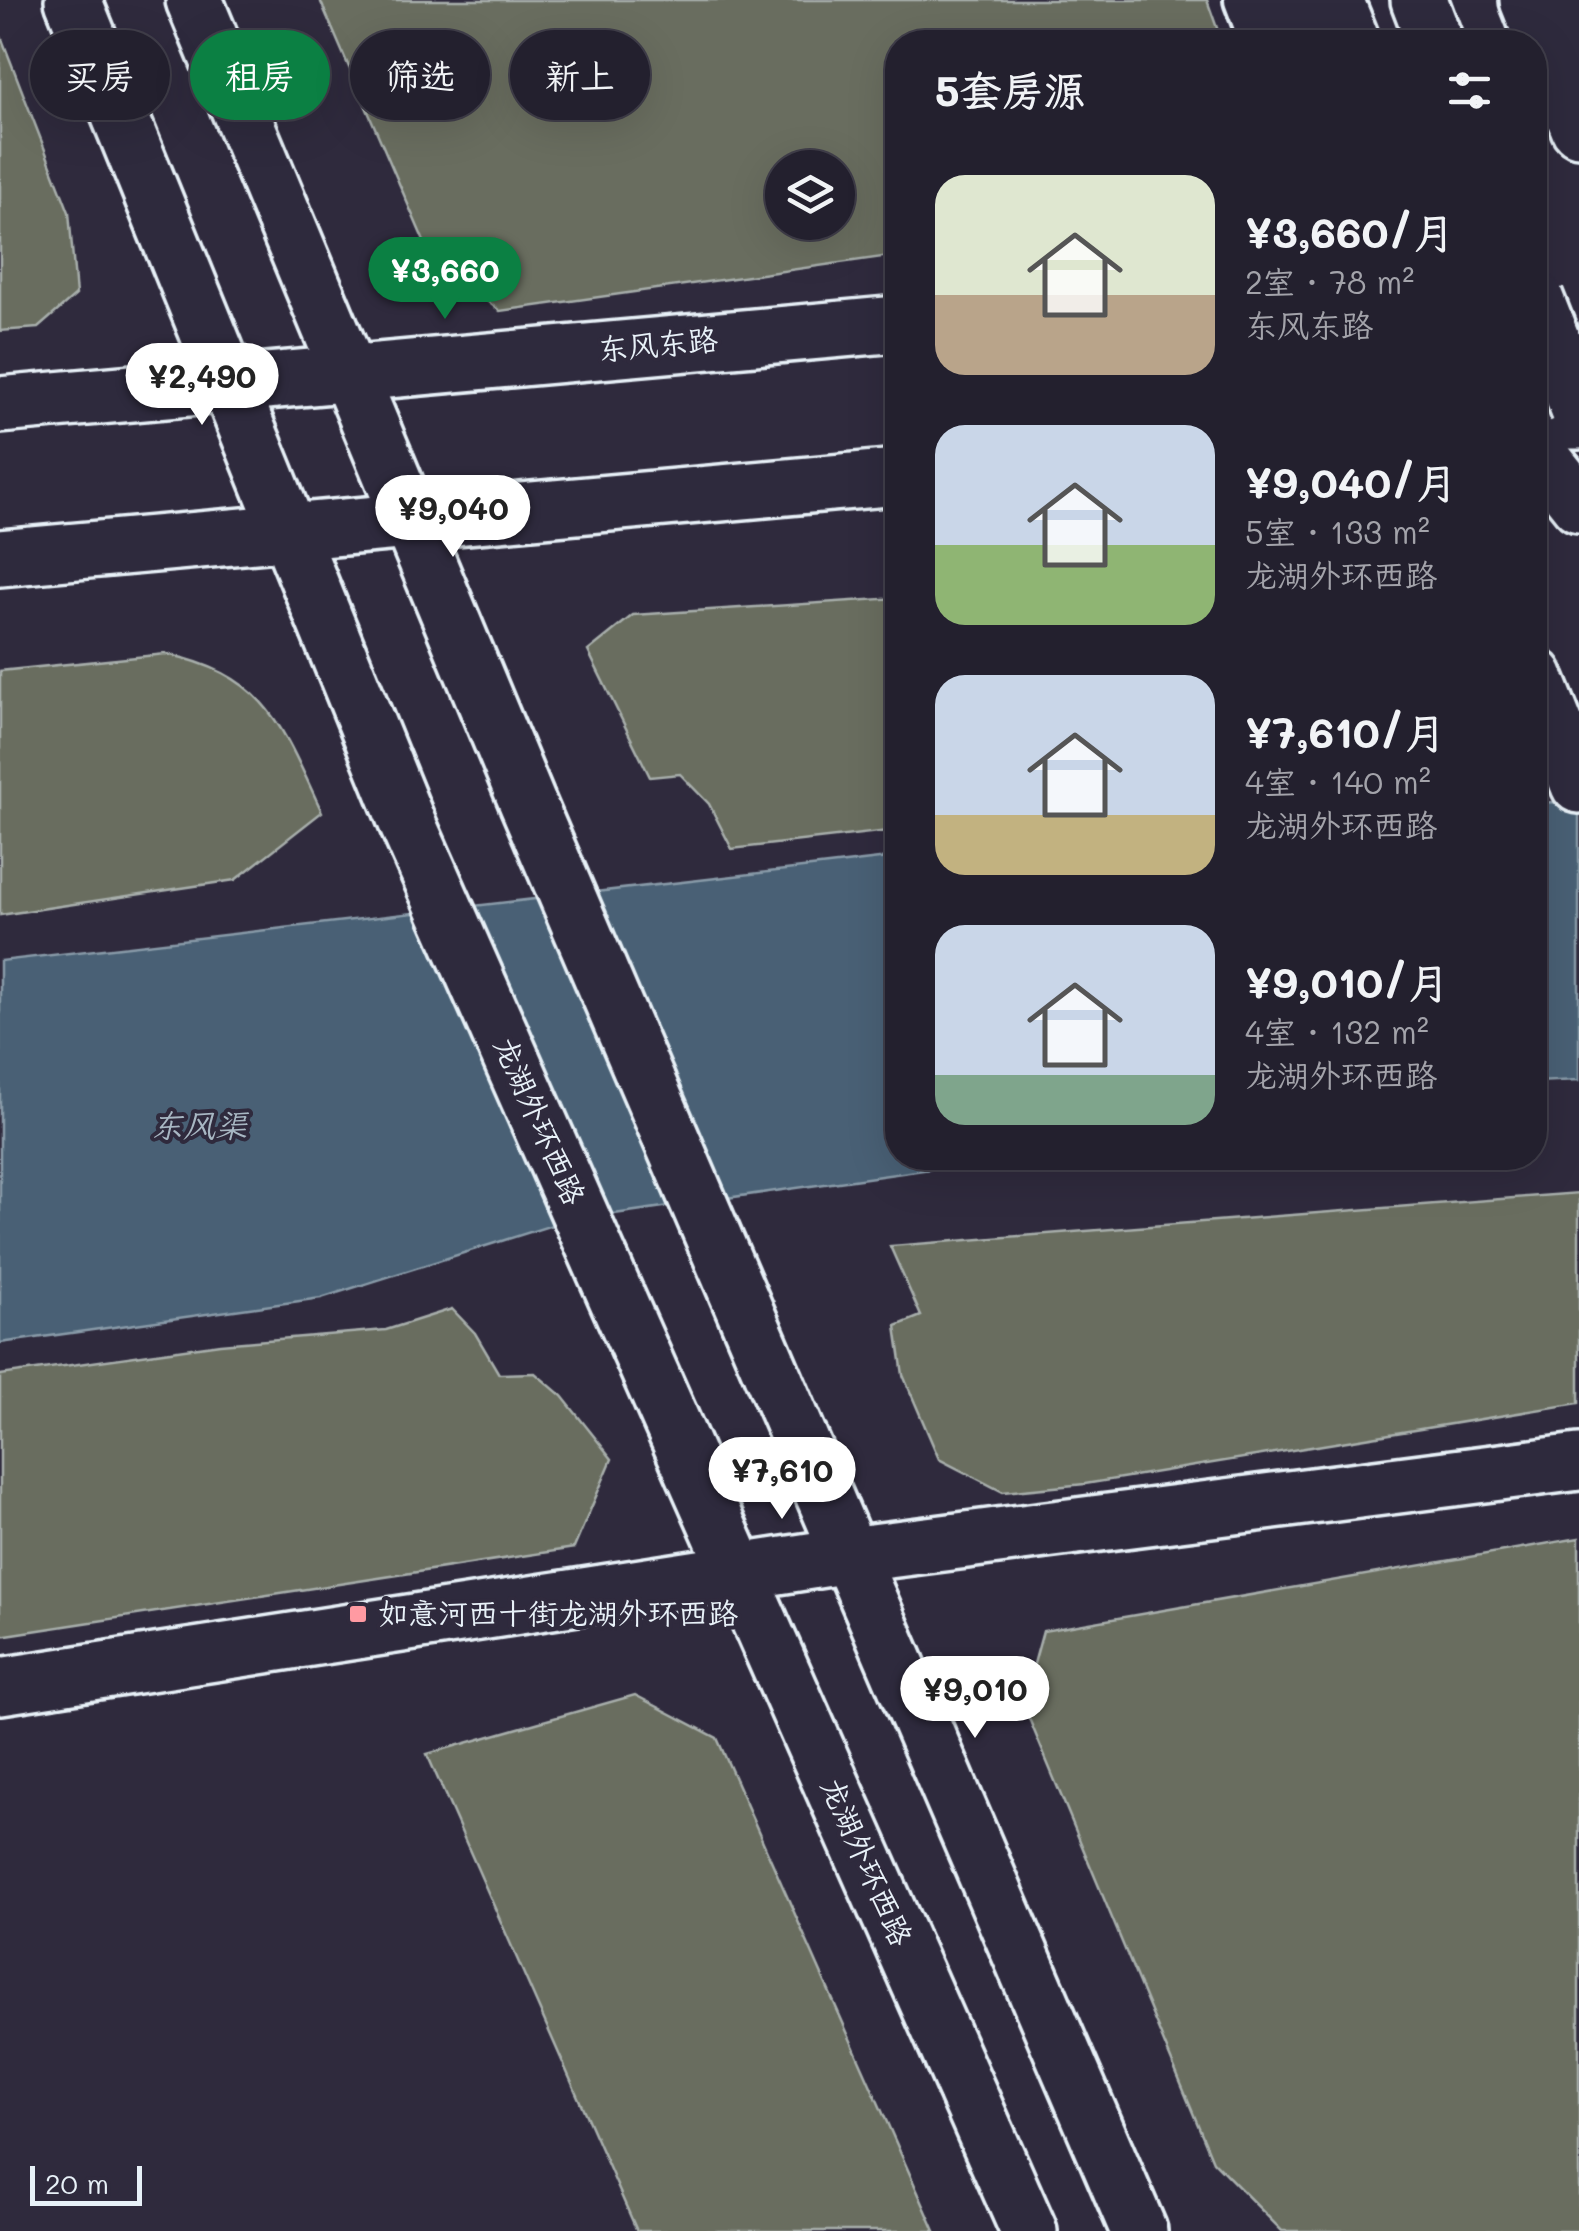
<!DOCTYPE html>
<html lang="zh">
<meta charset="utf-8">
<style>
:root{--surface:#23202e;--page:#2f2d3a;--text:#f1f3f6;--muted:#a3a3aa;--line:#403e4a;--accent:#0b8043}
body{margin:0;font-family:Mali,"LXGW WenKai TC",sans-serif;background:var(--page);color:var(--text);height:100vh;display:flex;flex-direction:column;font-size:38px;white-space:nowrap}
*{box-sizing:border-box;margin:0}
p{font-size:32px;color:var(--muted)}
.icon{flex:none;width:55px;height:55px;fill:none;stroke:currentColor;stroke-width:2;stroke-linecap:round;stroke-linejoin:round}
.map{position:relative;flex:1;overflow:hidden}
.side{position:absolute;left:885px;top:30px;width:662px;height:1140px;display:flex;flex-direction:column;background:var(--surface);border-radius:40px;box-shadow:0 10px 40px #0002,0 0 0 2px var(--line)}
.side>*{flex:none}
.top-card{position:absolute;left:30px;top:30px;width:705px;height:90px;display:flex;gap:20px}
.controls{position:absolute;left:765px;top:150px;display:grid;gap:20px}
.controls a{display:grid;place-items:center;width:90px;height:90px;border-radius:50%;background:var(--surface);box-shadow:0 10px 40px #0002,0 0 0 2px var(--line);font-size:50px}
.scale{position:absolute;left:30px;bottom:25px;width:112px;box-sizing:border-box;padding-left:10px;border:5px solid #e8f1f8;border-top:0;font-size:28px;line-height:35px;white-space:nowrap;color:#e8f1f8;-webkit-text-stroke:8px #2f2a3d;paint-order:stroke}
.price{position:absolute;translate:-50% -85px;padding:0 22px;border-radius:35px;background:#fff;color:#222;font-size:32px;line-height:65px;filter:drop-shadow(0 2px 5px #0008)}
.price::after{content:'';position:absolute;left:50%;top:60px;width:30px;height:22px;margin-left:-15px;background:inherit;clip-path:polygon(0 0,100% 0,50% 100%)}
.price.selected{background:var(--accent);color:#fff}
ul{padding:0;list-style:none}
li{display:flex;align-items:center;gap:30px;height:250px;padding:0 50px}
li span{display:grid;place-items:center;flex:none;width:280px;height:200px;border-radius:30px;color:#555}
li>.icon{margin-inline-start:auto}
span .icon{width:120px;height:120px;fill:#fffc;stroke-width:1}
li b{font-size:42px}
h2{display:flex;justify-content:space-between;align-items:center;height:120px;padding:0 50px;font-size:42px}
.chip{padding:0 35px;border-radius:45px;background:var(--surface);box-shadow:0 10px 40px #0002,0 0 0 2px var(--line);font-size:35px;line-height:90px}
.chip.selected{background:var(--accent);color:#fff}
.map>svg:first-child{display:block}
.green{fill:#696d5f;stroke:#a8afac;stroke-width:2.5;fill-rule:evenodd}
.water{fill:#496174;stroke:#899ba9;stroke-width:2.5}
.lines{fill:none;stroke-linecap:round;stroke-linejoin:round}
.street-casing{stroke:#e8f1f8;stroke-width:48}
.secondary-casing{stroke:#e8f1f8;stroke-width:62}
.primary-casing{stroke:#e8f1f8;stroke-width:62}
.highway-casing{stroke:#e8f1f8;stroke-width:62}
.street{stroke:#2f2a3d;stroke-width:40}
.secondary{stroke:#2f2a3d;stroke-width:55}
.primary{stroke:#2f2a3d;stroke-width:55}
.highway{stroke:#2f2a3d;stroke-width:55}
.highway-bridge-casing{stroke:#e8f1f8;stroke-width:62;stroke-linecap:butt}
.highway-bridge{stroke:#2f2a3d;stroke-width:55}
.poi-dot{fill:#ff9aa2;stroke:#2f2a3d;stroke-width:4}
.labels{text-anchor:middle;stroke-width:8;stroke-linejoin:round;paint-order:stroke}
.street-label{font-size:30px;fill:#e8f1f8;stroke:#2f2a3d}
.poi-label{font-size:30px;fill:#e8f1f8;stroke:#2f2a3d;text-anchor:start}
.water-label{font-size:32px;font-style:italic;fill:#a8b7c3;stroke:#2f2a3d}
</style>
<div class="map">
<svg width="1579" height="2231" viewBox="0 0 1579 2231">
<rect width="100%" height="100%" fill="#2f2a3d"/>
<filter id="ink" filterUnits="userSpaceOnUse"><feTurbulence type="fractalNoise" baseFrequency=".01" numOctaves="2"/><feDisplacementMap in="SourceGraphic" scale="20" xChannelSelector="R" yChannelSelector="G"/><feConvolveMatrix kernelMatrix="1 2 1 2 8 2 1 2 1" color-interpolation-filters="sRGB"/></filter>
<g filter="url(#ink)">
<!-- green -->
<g class="green">
<path d="M320 0H1207L1222 42H898L897 255 500 311 432 260ZM782 168H838V222H782Z"/>
<path d="M0 34 69 212 76 295 38 328 0 331Z"/>
<path d="M897 598V830L732 849 709 804 680 774 650 777 588 651 633 615Z"/>
<path d="M166 654C267 675 282 727 322 812L235 880 0 915V671Z"/>
<path d="M1579 1193V1403L1085 1484 1003 1492 939 1459 903 1375 896 1326 921 1316 890 1246Z"/>
<path d="M452 1309 475 1333 499 1374 535 1373 562 1396 612 1459 574 1548 0 1636V1375L220 1344 386 1330Z"/>
<path d="M1579 1538V2231H1282L1213 2161 1023 1704 1043 1631Z"/>
<path d="M635 1695 717 1738 935 2231H637L427 1754Z"/>
</g>
<!-- water -->
<g class="water">
<path d="M1535 802 1579 803V1080L1535 1082Z"/>
<path d="M897 857 898 1158H1008L565 1221 321 1298 0 1343V961Z"/>
</g>
<g class="lines">
<defs>
<path id="street" d="M1245 0 1261 42"/>
<g id="secondary">
<path d="M73 0 408 825 1029 2231"/>
<path d="M194 0 528 804 1139 2231"/>
<path d="M0 405 898 324"/>
<path d="M1535 421H1579"/>
<path d="M0 558 898 477"/>
<path d="M0 1686 849 1555 1579 1462"/>
</g>
<g id="primary">
<path d="M1283 0 1299 42"/>
<path d="M1535 676 1579 785"/>
</g>
<g id="highway">
<path d="M1335 0 1352 42"/>
<path d="M1419 0 1435 42"/>
<path d="M1528 0 1579 128"/>
<path d="M1573 0 1579 45"/>
<path d="M1535 449 1579 504"/>
</g>
</defs>
<!-- street casing -->
<use href="#street" class="street-casing"/>
<!-- secondary casing -->
<use href="#secondary" class="secondary-casing"/>
<!-- primary casing -->
<use href="#primary" class="primary-casing"/>
<!-- highway casing -->
<use href="#highway" class="highway-casing"/>
<!-- street -->
<use href="#street" class="street"/>
<!-- secondary -->
<use href="#secondary" class="secondary"/>
<!-- primary -->
<use href="#primary" class="primary"/>
<!-- highway -->
<use href="#highway" class="highway"/>
<defs>
<path id="highway-bridge" d="M1535 298 1579 410"/>
</defs>
<!-- highway-bridge casing -->
<use href="#highway-bridge" class="highway-bridge-casing"/>
<!-- highway-bridge -->
<use href="#highway-bridge" class="highway-bridge"/>
</g>
</g>
<!-- markers -->
<rect class="poi-dot" x="348" y="1604" width="20" height="20" rx="5"/>
<g class="labels">
<!-- street labels -->
<g class="street-label">
<text transform="translate(658 345) rotate(-5)" y="10">东风东路</text>
<text transform="translate(539 1121) rotate(66)" y="10">龙湖外环西路</text>
<text transform="translate(866 1862) rotate(66)" y="10">龙湖外环西路</text>
</g>
<!-- poi labels -->
<g class="poi-label">
<text x="378" y="1624">如意河西十街龙湖外环西路</text>
</g>
<!-- water labels -->
<g class="water-label">
<text x="199" y="1137">东风渠</text>
</g>
</g>
</svg>
<div class="controls">
<a><svg class="icon" aria-label="layers" viewBox="0 0 24 24"><path d="M12 4l9 5-9 5-9-5zM3 14l9 5 9-5"/></svg></a>
</div>
<div class="scale">20 m</div>
<b class="price selected" style="left:445px;top:322px">¥3,660</b>
<b class="price" style="left:202px;top:428px">¥2,490</b>
<b class="price" style="left:453px;top:560px">¥9,040</b>
<b class="price" style="left:782px;top:1522px">¥7,610</b>
<b class="price" style="left:975px;top:1741px">¥9,010</b>
<div class="top-card">
<a class="chip">买房</a>
<a class="chip selected">租房</a>
<a class="chip">筛选</a>
<a class="chip">新上</a>
</div>
<section class="side">
<h2>5套房源<svg class="icon" aria-label="filters" viewBox="0 0 24 24"><path d="M4 7h16M4 17h16"/><circle cx="9" cy="7" r="2"/><circle cx="15" cy="17" r="2"/></svg></h2>
<ul>
<li><span style="background:linear-gradient(#dfe7d0 60%,#b9a48a 0)"><svg class="icon" aria-label="home" viewBox="0 0 24 24"><path d="M3 11l9-7 9 7M6 9v11h12V9"/></svg></span><div><b>¥3,660/月</b><p>2室 · 78 m²</p><p>东风东路</p></div></li>
<li><span style="background:linear-gradient(#c9d6e8 60%,#8fb573 0)"><svg class="icon" aria-label="home" viewBox="0 0 24 24"><path d="M3 11l9-7 9 7M6 9v11h12V9"/></svg></span><div><b>¥9,040/月</b><p>5室 · 133 m²</p><p>龙湖外环西路</p></div></li>
<li><span style="background:linear-gradient(#c9d6e8 70%,#c2b280 0)"><svg class="icon" aria-label="home" viewBox="0 0 24 24"><path d="M3 11l9-7 9 7M6 9v11h12V9"/></svg></span><div><b>¥7,610/月</b><p>4室 · 140 m²</p><p>龙湖外环西路</p></div></li>
<li><span style="background:linear-gradient(#c9d6e8 75%,#7fa58c 0)"><svg class="icon" aria-label="home" viewBox="0 0 24 24"><path d="M3 11l9-7 9 7M6 9v11h12V9"/></svg></span><div><b>¥9,010/月</b><p>4室 · 132 m²</p><p>龙湖外环西路</p></div></li>
</ul>
</section>
</div>
